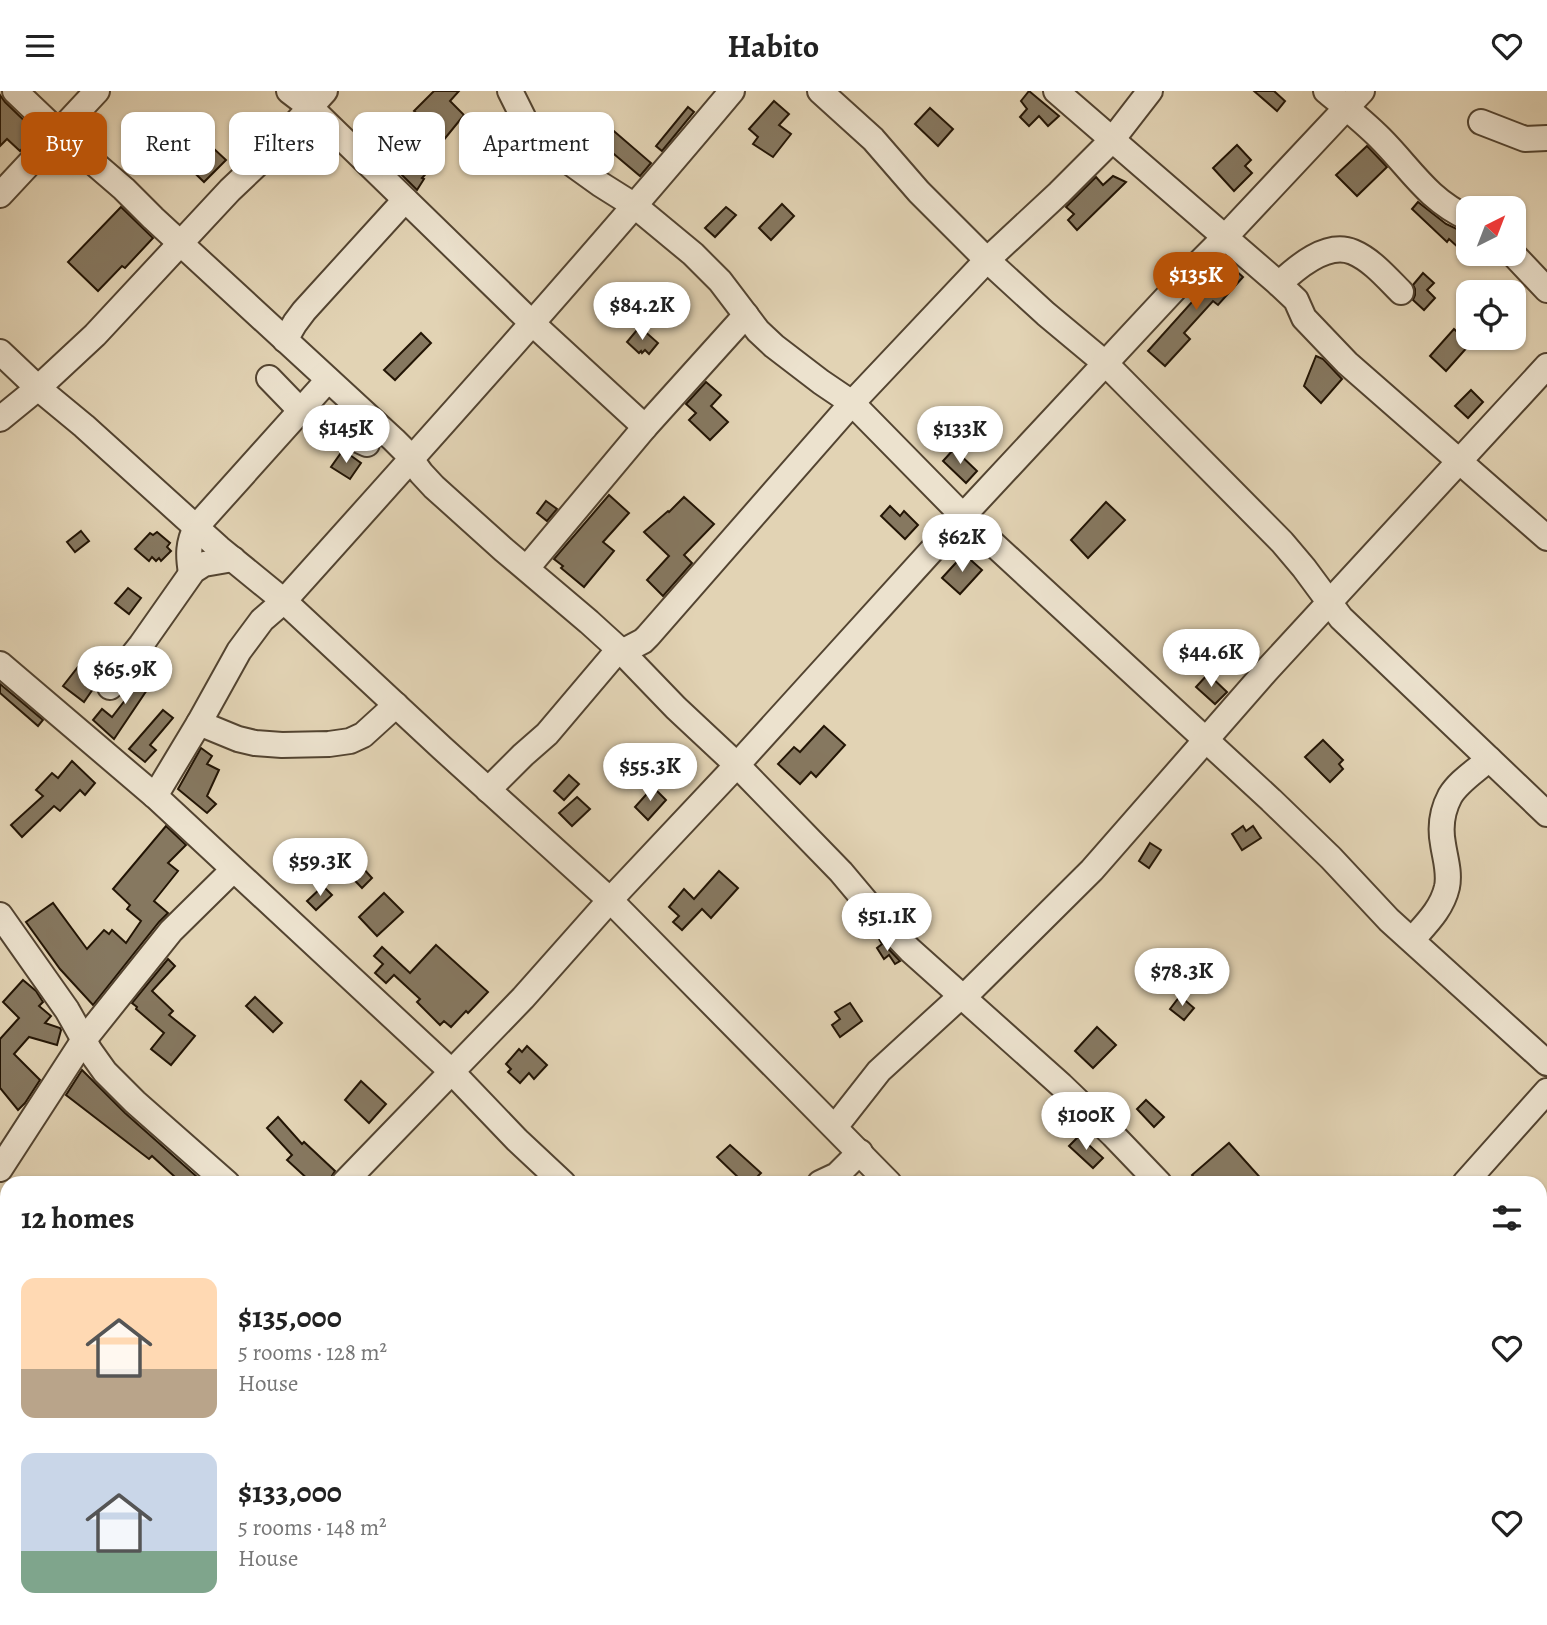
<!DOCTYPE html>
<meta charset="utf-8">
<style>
:root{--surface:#fff;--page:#f6f6f6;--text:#222;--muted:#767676;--accent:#b45309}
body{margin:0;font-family:Alegreya,serif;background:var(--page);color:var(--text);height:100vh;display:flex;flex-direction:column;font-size:26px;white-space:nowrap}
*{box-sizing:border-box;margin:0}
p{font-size:23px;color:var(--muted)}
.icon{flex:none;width:38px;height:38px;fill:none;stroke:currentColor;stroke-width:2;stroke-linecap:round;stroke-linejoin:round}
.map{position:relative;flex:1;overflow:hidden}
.side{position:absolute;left:0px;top:1085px;width:1547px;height:450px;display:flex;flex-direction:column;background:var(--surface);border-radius:21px 21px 0 0;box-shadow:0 2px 5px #0004}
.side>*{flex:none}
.guide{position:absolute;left:21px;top:21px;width:700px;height:63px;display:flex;gap:14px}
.needle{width:46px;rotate:42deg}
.controls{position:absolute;left:1456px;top:105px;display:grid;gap:14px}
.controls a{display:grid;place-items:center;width:70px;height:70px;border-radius:14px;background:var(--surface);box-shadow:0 2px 5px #0004;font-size:35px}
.price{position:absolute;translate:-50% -60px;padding:0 16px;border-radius:24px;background:#fff;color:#222;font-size:23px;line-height:46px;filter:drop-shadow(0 2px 4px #0008)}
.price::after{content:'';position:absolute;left:50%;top:42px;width:21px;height:16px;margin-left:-10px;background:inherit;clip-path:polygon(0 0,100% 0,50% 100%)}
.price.current{background:var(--accent);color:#fff}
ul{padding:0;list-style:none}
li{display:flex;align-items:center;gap:21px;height:175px;padding:0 21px}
li span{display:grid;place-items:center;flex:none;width:196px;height:140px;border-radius:14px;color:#555}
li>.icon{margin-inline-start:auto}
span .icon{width:84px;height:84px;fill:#fffc;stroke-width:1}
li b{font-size:30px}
h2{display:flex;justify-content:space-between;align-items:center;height:84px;padding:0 21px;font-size:30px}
.tag{padding:0 24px;border-radius:14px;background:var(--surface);box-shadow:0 2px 5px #0004;font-size:24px;line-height:63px}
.tag.current{background:var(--accent);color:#fff}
header{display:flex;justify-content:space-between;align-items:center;height:91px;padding:0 21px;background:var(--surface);font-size:32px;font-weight:700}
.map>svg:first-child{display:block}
.building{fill:#867860;stroke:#231505;stroke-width:2}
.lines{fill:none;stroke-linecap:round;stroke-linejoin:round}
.minor-casing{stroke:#534431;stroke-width:28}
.minor{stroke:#ece2ce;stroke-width:24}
</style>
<header><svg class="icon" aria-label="menu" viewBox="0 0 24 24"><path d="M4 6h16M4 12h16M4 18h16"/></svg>Habito<svg class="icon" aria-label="heart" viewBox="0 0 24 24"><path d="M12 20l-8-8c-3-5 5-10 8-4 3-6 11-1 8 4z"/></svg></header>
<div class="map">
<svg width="1547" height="1534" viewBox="0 0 1547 1534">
<rect width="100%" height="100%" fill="#e2d3b4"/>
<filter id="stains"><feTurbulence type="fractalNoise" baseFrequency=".00286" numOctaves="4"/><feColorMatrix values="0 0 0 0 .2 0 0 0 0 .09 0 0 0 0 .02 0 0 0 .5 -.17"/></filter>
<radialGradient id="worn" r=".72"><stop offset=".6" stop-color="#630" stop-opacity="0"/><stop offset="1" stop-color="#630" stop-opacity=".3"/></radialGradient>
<!-- building -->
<g class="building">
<path d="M434 0H459L450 10 464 24 429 67 435 73 422 87 424 88 417 99 401 83 407 74 390 59 420 25 414 20Z"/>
<path d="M1029 0 1059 25 1048 35 1039 25 1029 35 1020 26 1027 18 1021 10Z"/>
<path d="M1254 0H1274L1285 10 1277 20Z"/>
<path d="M0 4 5 11 37 42 20 60 7 48 0 55Z"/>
<path d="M774 10 789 23 779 34 791 43 773 66 753 53 758 46 749 38Z"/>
<path d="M688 16 694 21 662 60 656 55Z"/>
<path d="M930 17 953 38 938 55 915 33Z"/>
<path d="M601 29 651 72 640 85 589 42Z"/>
<path d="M198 43 226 69 204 91 177 65Z"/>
<path d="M1237 54 1251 69 1245 75 1252 82 1234 100 1213 77Z"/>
<path d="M1367 55 1387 76 1357 105 1336 84Z"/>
<path d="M1113 85 1126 91 1077 139 1068 129 1074 123 1066 116 1096 86 1103 94Z"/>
<path d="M1418 111 1446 133 1457 138 1468 148 1461 159 1449 148 1447 151 1412 118Z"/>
<path d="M782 113 794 125 771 149 759 137Z"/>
<path d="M121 116 153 147 125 177 122 175 98 200 68 171Z"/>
<path d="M726 116 736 124 715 146 705 137Z"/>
<path d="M1224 169 1243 186 1218 214 1213 210 1184 242 1190 248 1165 275 1148 260 1202 200 1198 197Z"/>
<path d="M1423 182 1434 192 1427 199 1435 207 1424 219 1413 209 1415 204V198L1413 194Z"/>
<path d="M642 238 658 252 649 263 645 259 642 262 641 260 639 262 627 251 637 239 639 241Z"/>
<path d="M1454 238 1470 253 1446 280 1430 265Z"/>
<path d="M421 242 431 252 395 289 384 279Z"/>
<path d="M1316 265 1323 268 1342 288 1321 312 1304 295Z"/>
<path d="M706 291 721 304 711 315 728 331 710 349 689 329 696 322 686 313Z"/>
<path d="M1471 299 1483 311 1468 327 1455 315Z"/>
<path d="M954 358 977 380 966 392 943 370Z"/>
<path d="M343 359 361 372 350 388 331 376Z"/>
<path d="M609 404 629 422 603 451 614 460 584 496 561 477 563 475 554 468Z"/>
<path d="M684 406 714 433 684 464 692 472 663 505 647 489 669 465 644 441 668 420 669 421Z"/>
<path d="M546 410 557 418 547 430 537 422Z"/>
<path d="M1106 411 1125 429 1088 467 1071 449Z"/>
<path d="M890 415 900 425 904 420 918 434 905 448 881 425Z"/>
<path d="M81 440 89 450 75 461 67 451Z"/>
<path d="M157 441 170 452 167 456 171 460 161 470 159 467 156 470 152 466 149 470 135 458 150 442 153 444Z"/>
<path d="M964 463 982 479 960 503 942 487Z"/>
<path d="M128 497 141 507 129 523 115 512Z"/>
<path d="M85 567 102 580 95 595 84 611 63 595Z"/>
<path d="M141 578 155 587 114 648 93 629 102 618 112 626 136 595 131 591Z"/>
<path d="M1208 583 1227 601 1215 613 1196 596Z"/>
<path d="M0 593 43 629 38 635 0 602Z"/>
<path d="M163 619 173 627 150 654 156 659 145 671 129 658Z"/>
<path d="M824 635 845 654 816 686 811 681 800 693 778 673 794 656 800 661Z"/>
<path d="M1323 649 1343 669 1339 673 1343 678 1330 691 1305 666Z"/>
<path d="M201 657 212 665 207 673 219 679 207 705 216 713 207 722 178 698Z"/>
<path d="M72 670 95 692 85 704 80 699 60 720 54 715 22 746 11 734 43 705 36 699 52 682 58 687Z"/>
<path d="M569 684 579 693 564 709 554 700Z"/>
<path d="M653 696 666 709 648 729 635 716Z"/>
<path d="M577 706 590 718 572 735 559 722Z"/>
<path d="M166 735 186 754 168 772 178 780 154 810 168 822 159 831 93 914 60 878 26 831 53 812 87 858 104 839 109 843 112 839 126 852 141 830 127 818 130 814 113 798Z"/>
<path d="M1243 735 1246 740 1253 735 1261 747 1242 759 1232 743Z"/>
<path d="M1150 752 1161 759 1149 777 1139 770Z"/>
<path d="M351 764 372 787 362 797 340 774Z"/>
<path d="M719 780 738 797 711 827 702 818 682 839 673 831 679 825 669 816 684 798 694 808Z"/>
<path d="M323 795 332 804 316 819 307 810Z"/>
<path d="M384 802 403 821 377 845 359 826Z"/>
<path d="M879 848 899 869 900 870 895 873 889 864 884 868 877 857 882 853Z"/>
<path d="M436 854 488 901 468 922 466 920 451 936 444 930 440 934 417 911 420 908 394 884 386 892 375 882 383 873 374 865 382 856 410 882Z"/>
<path d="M168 868 175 875 152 900 173 920 169 924 195 945 171 974 151 958 164 942 136 918 137 916 132 912Z"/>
<path d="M23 889 36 900 43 911 39 915 51 925 45 932 60 937 61 939 57 954 29 946 14 963 40 989 25 1012 18 1019 0 997V948L19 927 3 911Z"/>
<path d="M1180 905 1194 917 1184 929 1170 918Z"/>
<path d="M255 906 282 932 273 941 246 915Z"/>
<path d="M850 912 862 930 840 946 832 934 840 928 835 921Z"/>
<path d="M1097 936 1116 954 1093 977 1075 960Z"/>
<path d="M527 955 547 974 534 988 529 982 520 992 508 981 511 978 506 973 519 958 522 961Z"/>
<path d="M82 979 125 1022 196 1085 189 1092H169L175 1086 152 1065 149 1068 66 1004Z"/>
<path d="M361 990 386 1013 369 1032 345 1009Z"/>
<path d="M1146 1009 1164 1026 1154 1036 1137 1018Z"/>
<path d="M278 1026 302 1053 304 1051 335 1080 330 1088V1092H312L287 1069 292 1064 267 1037Z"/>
<path d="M1079 1045 1103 1067 1093 1077 1069 1055Z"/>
<path d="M1229 1052 1265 1092H1199L1192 1084Z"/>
<path d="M730 1054 761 1082 751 1092H744L717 1066Z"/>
</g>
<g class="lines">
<defs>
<g id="minor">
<path d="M15 0 59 42 124 98 153 127 394 349 406 361 421 382 434 396 504 459 589 531 622 561 676 617 737 674 841 781 883 831 910 859 1061 994 1113 1044 1159 1092"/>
<path d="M289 0 310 16 532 232 645 336"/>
<path d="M510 0 524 28 538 46 561 65 600 93 635 115 693 163 720 190 758 240 774 255 821 291 852 312 963 425 1271 709 1331 767 1389 829 1547 972"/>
<path d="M820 0 873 48 919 101 987 169 1046 223 1106 273 1282 451 1304 477 1341 527 1547 723"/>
<path d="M1056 0 1279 193 1296 209 1304 227 1347 272 1547 447"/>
<path d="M1326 0C1344 15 1363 30 1380 47 1411 78 1427 108 1468 127"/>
<path d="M1481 31 1525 48 1547 47"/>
<path d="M0 104 97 0"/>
<path d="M1513 163 1547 199"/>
<path d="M1279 193C1297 176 1327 150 1353 161 1372 169 1387 187 1401 201"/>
<path d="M285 249 295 232 304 220 405 109"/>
<path d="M0 261 38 297 84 335 219 457 284 510 442 657 610 809 889 1092"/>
<path d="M269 287 300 319"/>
<path d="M301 318 332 337 367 353"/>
<path d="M0 328 38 297 95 244 230 99 268 63 325 0"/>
<path d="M527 477 645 336 746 224"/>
<path d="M191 482C188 464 188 452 196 436L328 289"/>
<path d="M622 561 643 550 648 545 852 312 987 169 1059 102 1112 49 1150 0"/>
<path d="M0 573 155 705 451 980 517 1049 563 1092"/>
<path d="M110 596 118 583 141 554 193 480 204 473 233 468"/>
<path d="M199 632 238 648 255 652 282 654 329 653 350 650 363 644 396 614"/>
<path d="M488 699 523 664 547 643 619 558"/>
<path d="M155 705 199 632 239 560 262 529 284 510C435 342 587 173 732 0"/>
<path d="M0 824 67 919 90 960 105 981 135 1011 227 1092"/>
<path d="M1412 849C1426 833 1442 818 1447 796 1450 781 1445 767 1443 753 1440 737 1442 720 1450 705 1459 690 1476 680 1489 668"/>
<path d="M964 906 1092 779 1267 579 1547 275"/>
<path d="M835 1036 879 980 962 904"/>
<path d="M0 1078 83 950 171 840 233 779"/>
<path d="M344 1092 523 907 610 809 737 674 963 425 1195 176 1226 145 1362 0"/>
<path d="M820 1092 837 1084 860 1061"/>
<path d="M1465 1092 1547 1000"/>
<path d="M1540 1200 1547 1207"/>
<path d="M0 1419 7 1413"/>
<path d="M1540 1466 1547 1473"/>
<path d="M1009 1528 1015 1534"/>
<path d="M1335 1528 1341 1534"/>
</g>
</defs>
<!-- minor casing -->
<use href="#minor" class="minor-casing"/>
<!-- minor -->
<use href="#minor" class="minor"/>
</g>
<rect width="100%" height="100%" filter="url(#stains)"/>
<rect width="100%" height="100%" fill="url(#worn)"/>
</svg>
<div class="controls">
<a><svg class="needle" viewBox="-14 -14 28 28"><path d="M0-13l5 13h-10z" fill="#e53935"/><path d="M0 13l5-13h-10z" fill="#767676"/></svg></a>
<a><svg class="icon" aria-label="locate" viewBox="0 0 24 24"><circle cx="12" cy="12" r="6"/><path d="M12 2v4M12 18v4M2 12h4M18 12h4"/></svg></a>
</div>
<b class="price current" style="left:1196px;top:221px">$135K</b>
<b class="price" style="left:642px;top:251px">$84.2K</b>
<b class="price" style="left:346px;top:374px">$145K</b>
<b class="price" style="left:960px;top:375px">$133K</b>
<b class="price" style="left:962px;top:483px">$62K</b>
<b class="price" style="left:1211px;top:598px">$44.6K</b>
<b class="price" style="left:125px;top:615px">$65.9K</b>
<b class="price" style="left:650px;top:712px">$55.3K</b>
<b class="price" style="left:320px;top:807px">$59.3K</b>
<b class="price" style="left:887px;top:862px">$51.1K</b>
<b class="price" style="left:1182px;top:917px">$78.3K</b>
<b class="price" style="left:1086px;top:1061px">$100K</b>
<div class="guide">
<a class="tag current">Buy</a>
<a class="tag">Rent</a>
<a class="tag">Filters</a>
<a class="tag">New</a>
<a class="tag">Apartment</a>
</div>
<section class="side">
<h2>12 homes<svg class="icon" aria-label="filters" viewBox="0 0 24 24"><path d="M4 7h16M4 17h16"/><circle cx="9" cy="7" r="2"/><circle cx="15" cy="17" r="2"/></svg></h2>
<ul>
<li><span style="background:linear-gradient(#ffd9b3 65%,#b9a48a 0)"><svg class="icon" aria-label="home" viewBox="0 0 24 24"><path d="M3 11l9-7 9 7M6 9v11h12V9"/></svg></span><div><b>$135,000</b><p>5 rooms · 128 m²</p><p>House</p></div><svg class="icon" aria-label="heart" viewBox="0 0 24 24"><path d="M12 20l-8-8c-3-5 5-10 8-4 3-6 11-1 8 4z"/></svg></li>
<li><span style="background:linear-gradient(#c9d6e8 70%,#7fa58c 0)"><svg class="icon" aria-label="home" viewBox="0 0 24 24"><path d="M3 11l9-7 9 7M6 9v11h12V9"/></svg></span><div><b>$133,000</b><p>5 rooms · 148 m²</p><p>House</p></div><svg class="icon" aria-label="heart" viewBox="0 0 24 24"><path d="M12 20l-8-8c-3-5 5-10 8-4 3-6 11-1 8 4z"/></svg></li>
</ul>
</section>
</div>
